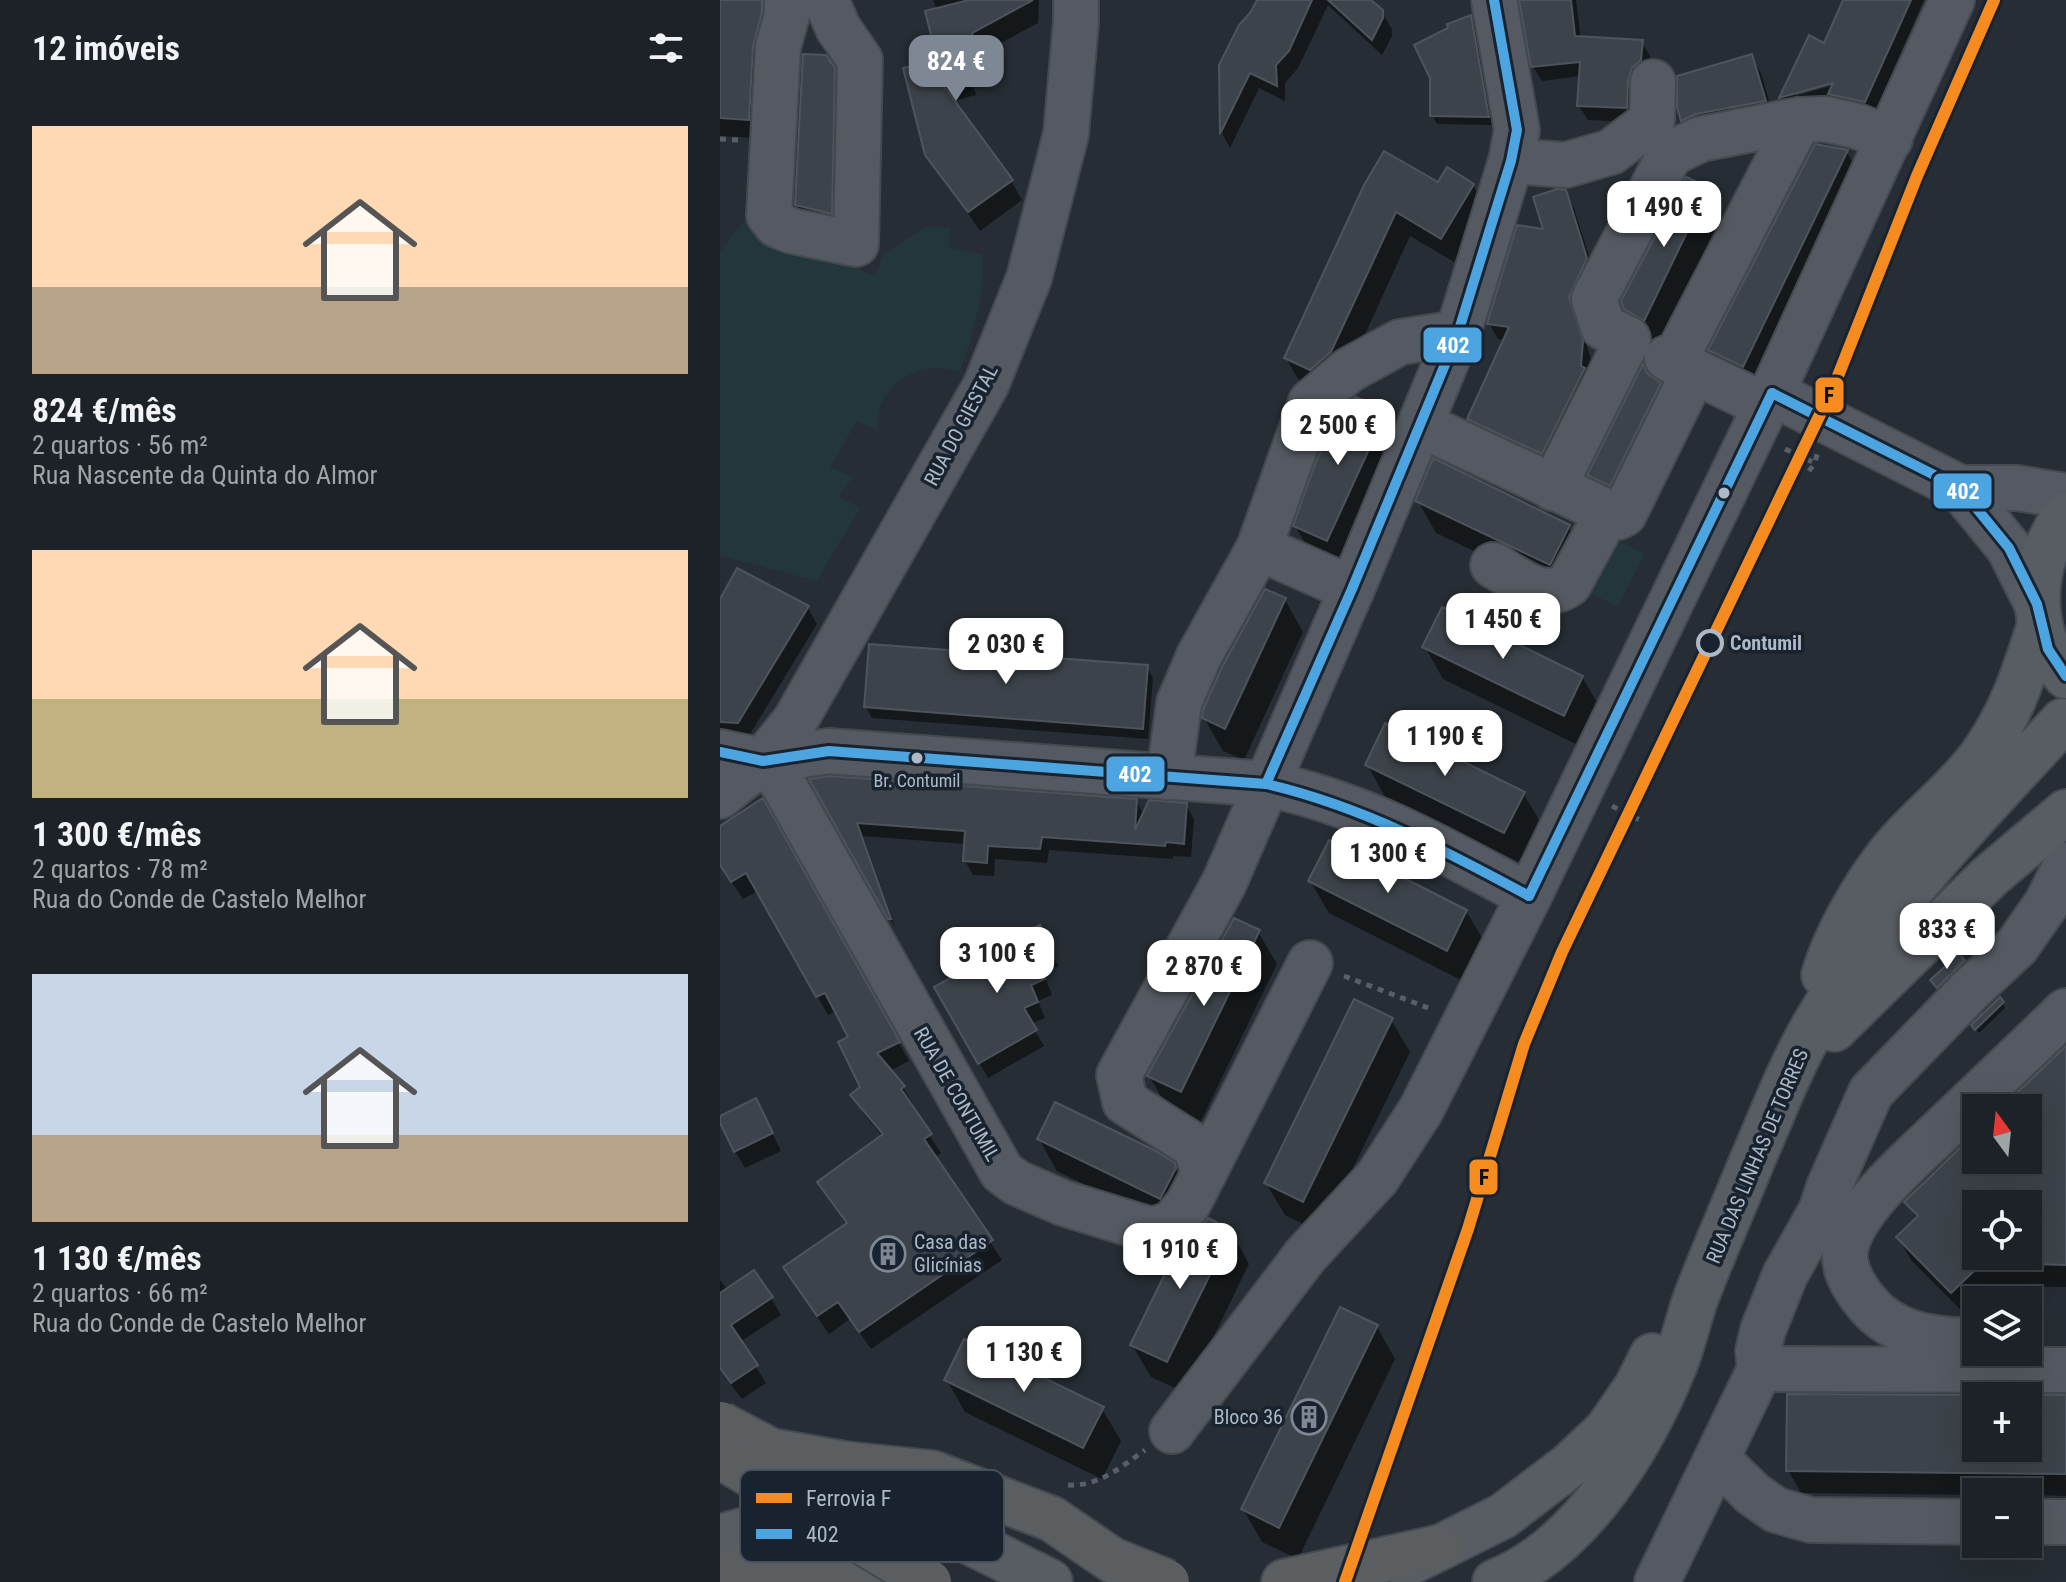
<!DOCTYPE html>
<html lang="pt">
<meta charset="utf-8">
<style>
:root{--surface:#1c2227;--page:#252a2f;--text:#f1f3f6;--muted:#a0a4a7;--line:#3a3f44;--accent:#7e8894}
body{margin:0;font-family:"Roboto Condensed",sans-serif;background:var(--page);color:var(--text);height:100vh;display:flex;flex-direction:column;font-size:30px;white-space:nowrap}
*{box-sizing:border-box;margin:0}
p{font-size:26px;color:var(--muted)}
.icon{flex:none;width:44px;height:44px;fill:none;stroke:currentColor;stroke-width:2;stroke-linecap:round;stroke-linejoin:round}
.map{position:relative;flex:1;overflow:hidden}
.panel{display:flex;flex-direction:column;background:var(--surface);width:720px}
.panel>*{flex:none}
.needle{width:52px;rotate:345deg}
.controls{position:absolute;left:1242px;top:1094px;display:grid;gap:16px}
.controls a{display:grid;place-items:center;width:80px;height:80px;border-radius:0px;background:var(--surface);box-shadow:0 8px 32px #0002,0 0 0 2px var(--line);font-size:40px}
.price{position:absolute;translate:-50% -68px;padding:0 18px;border-radius:16px;background:#fff;color:#222;font-size:26px;line-height:52px;filter:drop-shadow(0 2px 4px #0008)}
.price::after{content:'';position:absolute;left:50%;top:48px;width:24px;height:18px;margin-left:-12px;background:inherit;clip-path:polygon(0 0,100% 0,50% 100%)}
.price.selected{background:var(--accent);color:#fff}
ul{padding:0;list-style:none}
li{display:grid;align-content:center;gap:16px;height:424px;padding:0 32px}
li span{display:grid;place-items:center;height:248px;border-radius:0px;color:#555}
li>.icon{margin-inline-start:auto}
span .icon{width:144px;height:144px;fill:#fffc;stroke-width:1}
li b{font-size:34px}
h2{display:flex;justify-content:space-between;align-items:center;height:96px;padding:0 32px;font-size:34px}
main{display:flex;flex:1;min-height:0}
.map>svg:first-child{display:block}
.green{fill:#23373a}
.shadow{fill:#0007;fill-rule:evenodd}
.building{fill:#3d434a;stroke:#4d545c;stroke-width:2}
.lines{fill:none;stroke-linecap:round;stroke-linejoin:round}
.minor-casing{stroke:#44494f;stroke-width:48}
.major-casing{stroke:#434951;stroke-width:48}
.highway-casing{stroke:#424950;stroke-width:48}
.path{stroke:#585f66;stroke-width:5;stroke-dasharray:6 6;stroke-linecap:butt}
.minor{stroke:#555a62;stroke-width:44}
.major{stroke:#585d64;stroke-width:44}
.highway{stroke:#5b5e61;stroke-width:44}
.highway-bridge-casing{stroke:#424950;stroke-width:48;stroke-linecap:butt}
.highway-bridge{stroke:#5b5e61;stroke-width:44}
.bus-1-casing{stroke:#19232f;stroke-width:16}
.bus-1{stroke:#4ca5e0;stroke-width:10}
.rail-1-casing{stroke:#19232f;stroke-width:18}
.rail-1{stroke:#f68b1f;stroke-width:12}
.bus-dot{fill:#aeb9c7;stroke:#19232f;stroke-width:3}
.stop-dot{fill:#19232f;stroke:#aeb9c7;stroke-width:4}
.labels{text-anchor:middle;stroke-width:7;stroke-linejoin:round;paint-order:stroke}
.bus-label{font-size:18px;fill:#aeb9c7;stroke:#19232f}
.street-label{font-size:20px;fill:#aeb9c7;stroke:#19232f}
.stop-label{font-size:20px;font-weight:bold;fill:#aeb9c7;stroke:#19232f;text-anchor:start}
.poi-label{font-size:20px;fill:#aeb9c7;stroke:#19232f;text-anchor:start}
.key{fill:#19232f;stroke:#46505d;stroke-width:2}
.key-label{font-size:22px;fill:#aeb9c7}
.line-badge{stroke:#19232f;stroke-width:3}
.badge-label{font-size:22px;text-anchor:middle;font-weight:bold;fill:#fff}
.pale-badge-label{font-size:22px;text-anchor:middle;font-weight:bold;fill:#111}
</style>
<main>
<section class="panel">
<h2>12 imóveis<svg class="icon" aria-label="filters" viewBox="0 0 24 24"><path d="M4 7h16M4 17h16"/><circle cx="9" cy="7" r="2"/><circle cx="15" cy="17" r="2"/></svg></h2>
<ul>
<li><span style="background:linear-gradient(#ffd9b3 65%,#b9a48a 0)"><svg class="icon" aria-label="home" viewBox="0 0 24 24"><path d="M3 11l9-7 9 7M6 9v11h12V9"/></svg></span><div><b>824 €/mês</b><p>2 quartos · 56 m²</p><p>Rua Nascente da Quinta do Almor</p></div></li>
<li><span style="background:linear-gradient(#ffd9b3 60%,#c2b280 0)"><svg class="icon" aria-label="home" viewBox="0 0 24 24"><path d="M3 11l9-7 9 7M6 9v11h12V9"/></svg></span><div><b>1 300 €/mês</b><p>2 quartos · 78 m²</p><p>Rua do Conde de Castelo Melhor</p></div></li>
<li><span style="background:linear-gradient(#c9d6e8 65%,#b9a48a 0)"><svg class="icon" aria-label="home" viewBox="0 0 24 24"><path d="M3 11l9-7 9 7M6 9v11h12V9"/></svg></span><div><b>1 130 €/mês</b><p>2 quartos · 66 m²</p><p>Rua do Conde de Castelo Melhor</p></div></li>
</ul>
</section>
<div class="map">
<svg width="1346" height="1582" viewBox="0 0 1346 1582">
<rect width="100%" height="100%" fill="#262d34"/>
<!-- green -->
<g class="green">
<path d="M26 218 155 276 164 253 208 226 230 228 229 247 263 255C265 297 253 332 240 372 232 370 222 367 215 368 180 371 154 396 158 431L137 421 110 467 133 477 119 496 140 508 97 581 0 556V252Z"/>
<path d="M888 536 924 554 898 607 862 589Z"/>
</g>
<!-- shadow -->
<g class="shadow">
<path d="M0 0H60L39 138 0 136Z"/>
<path d="M213 0H319L318 23 262 53 265 66 249 70 256 95 233 101 291 181 302 200 260 231 207 154 220 60 217 10Z"/>
<path d="M539 0H648L661 11 672 29V36L662 55 608 5 578 68 565 83V101L539 88 510 148 502 133 501 65Z"/>
<path d="M801 0H856L861 39 921 41 930 56 929 75 914 122 868 120 859 106 861 76 822 81 813 67Z"/>
<path d="M1125 0H1204L1153 116 1069 112 1061 98 1090 38 1106 45ZM1123 78 1124 82 1076 96V91Z"/>
<path d="M750 17 755 25 773 125 717 124 712 115Z"/>
<path d="M1031 56 1041 73 1054 118 986 131 973 137 959 107V78ZM985 109 986 112 966 121V117Z"/>
<path d="M113 69 124 87 120 230 87 222 77 205Z"/>
<path d="M1126 151 1145 183 1042 398 1009 382 990 350Z"/>
<path d="M718 185H753L767 210 736 263 690 236 625 378 581 384 566 358 646 186Z"/>
<path d="M988 189 1006 221 942 352 924 341 905 308Z"/>
<path d="M844 192 854 208 875 275 857 315 871 359 869 379 831 469 759 435 749 419 785 340 778 339 769 323Z"/>
<path d="M939 384 958 417 888 507 870 475Z"/>
<path d="M665 412 684 444 626 572 594 558 575 526Z"/>
<path d="M698 501 848 526 867 559 848 596 716 533Z"/>
<path d="M565 600 583 632 524 760 503 751 484 718Z"/>
<path d="M0 604 88 608 97 624 27 739 0 737Z"/>
<path d="M705 647 862 677 881 709 862 747 723 679Z"/>
<path d="M427 667 433 678 428 739 152 718 146 707Z"/>
<path d="M647 764 803 793 822 825 803 864 665 797Z"/>
<path d="M92 781 416 801 424 815 466 805 474 819 471 857 453 856V859L329 850 327 863 275 859 274 876 253 875 245 861 246 844 143 836 175 927Z"/>
<path d="M42 801 189 1061 170 1071 183 1087 194 1106 191 1108 221 1153 214 1158 282 1260 151 1349 130 1319 109 1334 76 1286 128 1225 99 1182 163 1137 144 1114 133 1096 143 1087 131 1038 117 1011 108 1015 38 891 23 899 0 864V829Z"/>
<path d="M590 881 746 911 765 943 745 982 609 913Z"/>
<path d="M320 928 338 966 323 972 332 995 318 1001 325 1018 311 1024 324 1046 268 1078 217 988Z"/>
<path d="M538 932 557 964 480 1123 448 1108 429 1076Z"/>
<path d="M1239 956 1246 966 1221 992 1215 985Z"/>
<path d="M1283 1003 1285 1008 1259 1033 1253 1025Z"/>
<path d="M671 1020 690 1052 601 1233 565 1215 546 1183Z"/>
<path d="M1346 1049V1287L1274 1286 1260 1300H1256V1304L1245 1314 1191 1260 1178 1237 1197 1219 1187 1202 1256 1135V1160H1308V1108H1284ZM1256 1204H1308V1256H1256Z"/>
<path d="M45 1118 61 1151 25 1168 15 1151Z"/>
<path d="M319 1139 453 1165 472 1198 458 1230 337 1171Z"/>
<path d="M511 1231 529 1264 466 1393 431 1377 412 1345Z"/>
<path d="M0 1280 7 1290 51 1298 61 1315 20 1342 46 1383 22 1399 0 1370Z"/>
<path d="M657 1327 675 1359 578 1559 542 1542 523 1509Z"/>
<path d="M227 1380 382 1409 401 1441 382 1479 245 1412Z"/>
<path d="M1256 1397V1448H1308V1397H1346V1496L1308 1495V1492H1256V1495L1081 1493 1068 1470Z"/>
</g>
<!-- building -->
<g class="building">
<path d="M0 0H42V12L33 46 29 120 0 118Z"/>
<path d="M249 0H313L252 33 255 46 239 50 246 75 221 82 293 180 248 212 205 155 183 68 217 59 205 11Z"/>
<path d="M537 0H592L569 51 556 65 557 86 530 73 500 134 499 65 519 25 530 13Z"/>
<path d="M608 0H651L663 10V18L652 40Z"/>
<path d="M799 0H851L855 36 923 40 921 60 912 68 908 81 907 108 857 106 860 62 811 67Z"/>
<path d="M1123 0H1191L1145 102 1108 94 1113 83 1059 98 1089 35 1104 43Z"/>
<path d="M751 15 769 117 710 116V78L694 45 728 28 727 24Z"/>
<path d="M83 54 106 55 115 68 112 214 75 205Z"/>
<path d="M1032 54 1046 101 976 114 961 121 957 107V76Z"/>
<path d="M1095 144 1128 150 1023 367 988 350Z"/>
<path d="M664 151 718 182 727 167 754 184 721 239 676 212 611 352 590 370 564 358 644 185Z"/>
<path d="M966 177 989 187 924 321 904 309 901 301Z"/>
<path d="M837 189 846 190 867 258 849 297 863 341 861 366 865 368 822 454 747 419 789 327 767 324 797 225 823 229 813 197Z"/>
<path d="M923 364 927 373 941 383 890 486 867 475Z"/>
<path d="M636 397 667 410 607 541 573 526 595 464 620 410Z"/>
<path d="M713 458 850 525 830 565 695 501Z"/>
<path d="M17 568 89 606 18 723 0 722V599Z"/>
<path d="M545 589 566 598 505 729 482 718 483 710 502 667Z"/>
<path d="M722 607 863 676 844 716 702 647Z"/>
<path d="M149 644 428 665 423 729 144 707Z"/>
<path d="M665 723 805 792 784 833 645 765Z"/>
<path d="M110 776 417 799 415 830 429 800 467 803 464 844 446 842 445 846 322 837 320 849 268 846 267 863 243 861 245 831 137 823 171 919H168L89 779Z"/>
<path d="M43 798 180 1042 157 1053 185 1086 181 1089 212 1134 204 1139 273 1240 139 1332 118 1302 97 1316 63 1267 127 1223 97 1182 163 1134 130 1095 140 1087 118 1042 128 1037 105 993 96 997 26 873 11 882 0 865V826Z"/>
<path d="M609 840 747 910 727 951 588 881Z"/>
<path d="M514 918 540 930 461 1092 427 1076Z"/>
<path d="M320 925 330 951 316 956 325 979 311 985 318 1002 304 1008 317 1030 258 1064 214 987 281 949 278 942Z"/>
<path d="M1239 954 1245 960 1217 988 1210 980Z"/>
<path d="M1280 997 1284 1002 1255 1030 1251 1025Z"/>
<path d="M634 999 673 1018 583 1202 544 1183Z"/>
<path d="M1346 1046V1265L1308 1264V1204H1256V1269L1231 1293 1176 1237 1198 1216 1184 1202 1256 1132V1160H1308V1108H1281Z"/>
<path d="M36 1098 53 1133 14 1152 0 1123V1116Z"/>
<path d="M335 1102 434 1150 455 1163 456 1168 440 1199 317 1139Z"/>
<path d="M488 1218 512 1230 447 1362 410 1345 457 1249 472 1240Z"/>
<path d="M34 1270 53 1297 11 1325 38 1365 11 1383 0 1368V1293Z"/>
<path d="M620 1307 658 1325 559 1528 521 1509Z"/>
<path d="M244 1339 384 1407 363 1448 224 1380Z"/>
<path d="M1067 1394 1256 1395V1448H1308V1395H1346V1474L1066 1471Z"/>
</g>
<g class="lines">
<defs>
<g id="minor">
<path d="M67 0V15L58 47 49 215 57 225 72 231 136 244 140 60 118 28 106 0"/>
<path d="M791 161 846 165 891 152 932 121 933 82"/>
<path d="M947 358 1046 406"/>
<path d="M954 362 1079 120"/>
<path d="M1052 393 1240 488 1289 548 1317 604"/>
<path d="M701 425 898 517 904 514 974 372"/>
<path d="M833 488 908 339 883 327 874 299 950 154 981 139 1079 120 1105 119 1137 126 1170 139"/>
<path d="M1240 488H1297L1346 496"/>
<path d="M539 548 632 589"/>
<path d="M773 565C796 578 824 603 849 584L887 514"/>
<path d="M0 752 43 761 62 782 282 1172 297 1183 343 1203 431 1230 452 1224 468 1204 484 1173 476 1147 405 1102 399 1075 504 883 632 589 738 333 791 161 797 130 774 0"/>
<path d="M43 761 109 751 546 784C640 802 726 851 809 896"/>
<path d="M449 777 459 703 479 656 539 548 591 402 629 370 680 342 738 333"/>
<path d="M0 796 43 761 75 721 266 385 309 278 346 134 356 22V0"/>
<path d="M484 1173 590 963"/>
<path d="M1256 1341C1214 1340 1173 1336 1146 1302 1133 1286 1121 1267 1126 1246 1137 1203 1199 1153 1231 1121 1270 1084 1308 1048 1346 1011"/>
<path d="M1040 1369 1346 1370"/>
<path d="M452 1431 585 1256 657 1178 701 1110 809 896 1052 393 1232 0"/>
<path d="M998 1460 1033 1494 1056 1510 1091 1520 1256 1522"/>
<path d="M1308 1522H1346"/>
<path d="M937 1582 1040 1369 1038 1351 1043 1330 1065 1275 1101 1211 1109 1187 1151 1092 1249 991 1297 946 1327 903 1346 865"/>
</g>
<g id="major">
<path d="M1346 515C1310 560 1306 632 1346 676"/>
<path d="M1104 975C1115 937 1143 888 1168 856 1195 821 1233 794 1260 758 1292 714 1304 674 1320 624"/>
<path d="M1114 1029 1269 877 1346 812"/>
<path d="M0 1537 69 1518 138 1512 218 1526 330 1582"/>
<path d="M685 1565 783 1516 850 1465 887 1430 916 1388 932 1356"/>
<path d="M775 1582C861 1548 922 1446 955 1364 964 1342 968 1318 977 1295 994 1250 1014 1206 1032 1161 1053 1113 1071 1064 1098 1019 1165 908 1256 815 1343 721"/>
</g>
<g id="highway">
<path d="M0 1569C45 1561 107 1559 148 1582"/>
<path d="M564 1582 721 1547"/>
</g>
</defs>
<!-- minor casing -->
<use href="#minor" class="minor-casing"/>
<!-- major casing -->
<use href="#major" class="major-casing"/>
<!-- highway casing -->
<use href="#highway" class="highway-casing"/>
<!-- path -->
<g class="path">
<path d="M0 139 19 140"/>
<path d="M1065 449 1095 463 1097 454"/>
<path d="M1089 471 1095 463"/>
<path d="M892 806 920 820"/>
<path d="M624 976 711 1009"/>
<path d="M348 1485C378 1487 401 1467 425 1450"/>
</g>
<!-- minor -->
<use href="#minor" class="minor"/>
<!-- major -->
<use href="#major" class="major"/>
<!-- highway -->
<use href="#highway" class="highway"/>
<defs>
<g id="highway-bridge">
<path d="M0 1424 51 1451 125 1464 212 1473 332 1519 392 1560 447 1582"/>
<path d="M0 1456 209 1582"/>
</g>
</defs>
<!-- highway-bridge casing -->
<use href="#highway-bridge" class="highway-bridge-casing"/>
<!-- highway-bridge -->
<use href="#highway-bridge" class="highway-bridge"/>
<defs>
<g id="bus-1">
<path d="M1052 393 1240 488 1289 548 1317 604 1328 649 1346 676"/>
<path d="M0 752 43 761 109 751 546 784C641 806 724 850 809 896"/>
<path d="M546 784 632 589 738 333 791 161 797 130 774 0"/>
<path d="M809 896 1052 393"/>
</g>
</defs>
<!-- bus-1 casing -->
<use href="#bus-1" class="bus-1-casing"/>
<!-- bus-1 -->
<use href="#bus-1" class="bus-1"/>
<defs>
<path id="rail-1" d="M625 1582 748 1229 804 1044 842 952 1116 381 1197 176 1274 0"/>
</defs>
<!-- rail-1 casing -->
<use href="#rail-1" class="rail-1-casing"/>
<!-- rail-1 -->
<use href="#rail-1" class="rail-1"/>
</g>
<!-- icons -->
<defs>
<symbol id="building-ring" viewBox="-11 -11 22 22"><circle r="9.5" fill="#19232f" stroke="#7e8894" stroke-width="1.5"/><path d="M-4-6H4V6H1V3H-1V6H-4ZM-2.5-4.3h1.7v1.8h-1.7ZM.8-4.3h1.7v1.8H.8ZM-2.5-1h1.7V.8h-1.7ZM.8-1h1.7V.8H.8Z" fill="#7e8894"/></symbol>
</defs>
<g fill-rule="evenodd">
<use href="#building-ring" x="148" y="1234" width="40" height="40"/>
<use href="#building-ring" x="569" y="1397" width="40" height="40"/>
</g>
<!-- markers -->
<g class="bus-dot">
<circle cx="1004" cy="493" r="7"/>
<circle cx="197" cy="758" r="7"/>
</g>
<circle class="stop-dot" cx="990" cy="643" r="12"/>
<g class="labels">
<!-- bus labels -->
<g class="bus-label">
<text x="197" y="787">Br. Contumil</text>
</g>
<!-- street labels -->
<g class="street-label">
<text transform="translate(241 425) rotate(-62)" y="7">RUA DO GIESTAL</text>
<text transform="translate(237 1094) rotate(60)" y="7">RUA DE CONTUMIL</text>
<text transform="translate(1037 1156) rotate(-67)" y="7">RUA DAS LINHAS DE TORRES</text>
</g>
<!-- stop labels -->
<g class="stop-label">
<text x="1010" y="650">Contumil</text>
</g>
<!-- poi labels -->
<g class="poi-label">
<text x="194" y="1249">Casa das<tspan x="194" dy="23">Glicínias</tspan></text>
<text x="563" y="1424" text-anchor="end">Bloco 36</text>
</g>
</g>
<!-- legend -->
<rect x="20" y="1470" width="264" height="92" rx="12" class="key"/>
<rect x="36" y="1493" width="36" height="10" fill="#f68b1f"/>
<rect x="36" y="1529" width="36" height="10" fill="#4ca5e0"/>
<g class="key-label">
<text x="86" y="1506">Ferrovia F</text>
<text x="86" y="1542">402</text>
</g>
<g class="line-badge">
<rect x="702" y="326" width="61" height="38" rx="8" fill="#4ca5e0"/>
<rect x="1094" y="376" width="31" height="38" rx="8" fill="#f68b1f"/>
<rect x="1212" y="472" width="61" height="38" rx="8" fill="#4ca5e0"/>
<rect x="385" y="755" width="61" height="38" rx="8" fill="#4ca5e0"/>
<rect x="748" y="1158" width="31" height="38" rx="8" fill="#f68b1f"/>
</g>
<g class="badge-label">
<text x="733" y="353">402</text>
<text x="1243" y="499">402</text>
<text x="415" y="782">402</text>
</g>
<g class="pale-badge-label">
<text x="1109" y="403">F</text>
<text x="764" y="1185">F</text>
</g>
</svg>
<div class="controls">
<a><svg class="needle" viewBox="-14 -14 28 28"><path d="M0-13l5 13h-10z" fill="#e53935"/><path d="M0 13l5-13h-10z" fill="#a0a4a7"/></svg></a>
<a><svg class="icon" aria-label="locate" viewBox="0 0 24 24"><circle cx="12" cy="12" r="6"/><path d="M12 2v4M12 18v4M2 12h4M18 12h4"/></svg></a>
<a><svg class="icon" aria-label="layers" viewBox="0 0 24 24"><path d="M12 4l9 5-9 5-9-5zM3 14l9 5 9-5"/></svg></a>
<a>+</a>
<a>−</a>
</div>
<b class="price selected" style="left:236px;top:103px">824 €</b>
<b class="price" style="left:944px;top:249px">1 490 €</b>
<b class="price" style="left:618px;top:467px">2 500 €</b>
<b class="price" style="left:783px;top:661px">1 450 €</b>
<b class="price" style="left:286px;top:686px">2 030 €</b>
<b class="price" style="left:725px;top:778px">1 190 €</b>
<b class="price" style="left:668px;top:895px">1 300 €</b>
<b class="price" style="left:1227px;top:971px">833 €</b>
<b class="price" style="left:277px;top:995px">3 100 €</b>
<b class="price" style="left:484px;top:1008px">2 870 €</b>
<b class="price" style="left:460px;top:1291px">1 910 €</b>
<b class="price" style="left:304px;top:1394px">1 130 €</b>
</div>
</main>
